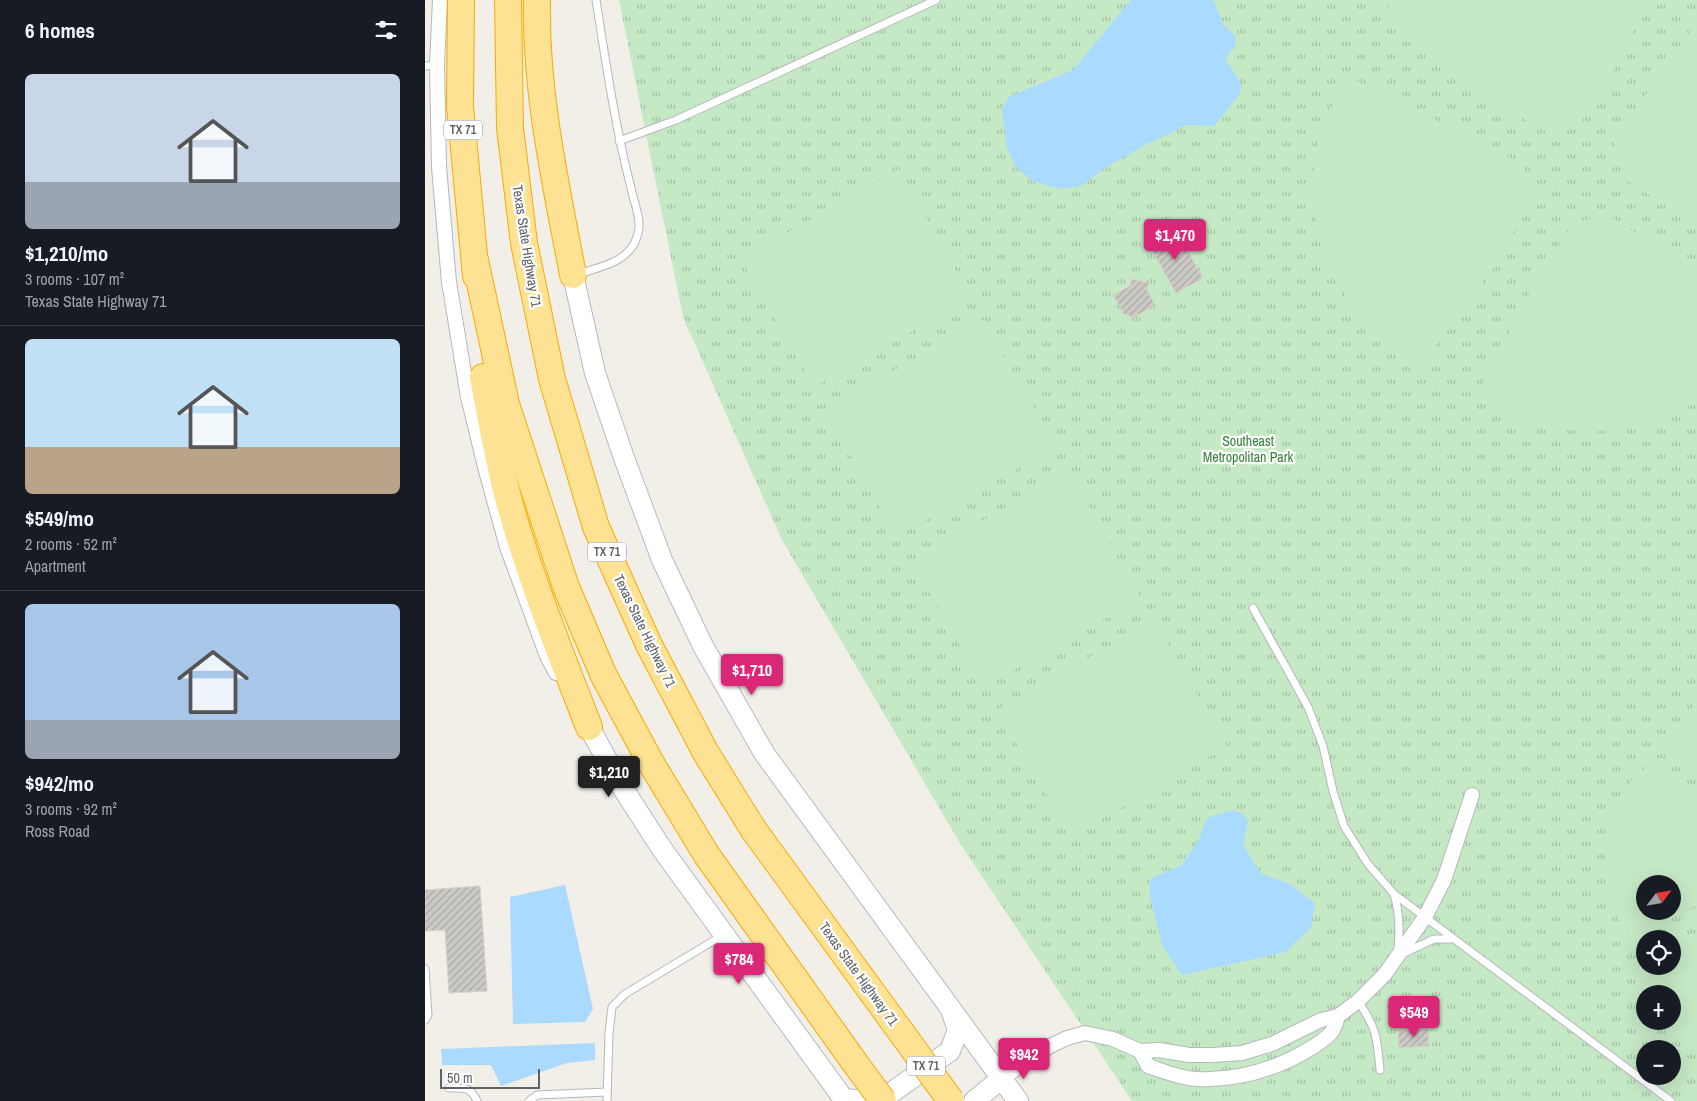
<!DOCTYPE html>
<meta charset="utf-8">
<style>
:root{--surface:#171b24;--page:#242831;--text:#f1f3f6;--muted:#9ea1a6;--line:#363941;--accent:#db2777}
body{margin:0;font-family:"Archivo Narrow",sans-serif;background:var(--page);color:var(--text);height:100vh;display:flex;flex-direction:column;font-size:19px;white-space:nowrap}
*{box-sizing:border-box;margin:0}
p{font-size:16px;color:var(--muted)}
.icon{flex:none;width:28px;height:28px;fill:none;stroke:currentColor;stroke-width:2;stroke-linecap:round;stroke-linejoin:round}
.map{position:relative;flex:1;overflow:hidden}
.sheet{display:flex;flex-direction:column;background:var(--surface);width:425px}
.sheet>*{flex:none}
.needle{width:32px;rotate:59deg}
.fabs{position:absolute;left:1211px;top:875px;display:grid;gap:10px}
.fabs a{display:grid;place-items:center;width:45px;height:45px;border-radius:50%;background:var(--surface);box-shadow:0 5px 20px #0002;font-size:25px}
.scale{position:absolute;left:15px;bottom:12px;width:100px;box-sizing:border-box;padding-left:5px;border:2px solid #5f6368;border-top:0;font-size:14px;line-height:18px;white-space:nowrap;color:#5f6368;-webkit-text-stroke:4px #fff;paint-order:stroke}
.price{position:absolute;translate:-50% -42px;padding:0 11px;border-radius:5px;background:var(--accent);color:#fff;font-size:16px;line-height:32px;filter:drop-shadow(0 1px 2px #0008)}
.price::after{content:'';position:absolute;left:50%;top:30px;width:15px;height:11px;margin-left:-8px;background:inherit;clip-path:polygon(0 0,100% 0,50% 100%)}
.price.selected{background:#222;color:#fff}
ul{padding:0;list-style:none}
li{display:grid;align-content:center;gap:10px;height:265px;padding:0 25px}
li+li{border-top:1px solid var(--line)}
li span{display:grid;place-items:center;height:155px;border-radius:8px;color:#555}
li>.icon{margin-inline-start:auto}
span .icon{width:90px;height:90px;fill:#fffc;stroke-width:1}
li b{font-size:21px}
h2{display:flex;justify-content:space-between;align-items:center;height:60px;padding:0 25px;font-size:21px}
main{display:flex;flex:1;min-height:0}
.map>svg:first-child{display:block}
.park{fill:url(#park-tufts);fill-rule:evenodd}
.garden{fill:#c5e8c5;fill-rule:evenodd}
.water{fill:#aadaff}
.building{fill:url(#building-hatch);stroke:#d6d1c6}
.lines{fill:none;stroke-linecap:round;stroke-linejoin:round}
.lane-casing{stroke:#b5b8bc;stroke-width:9}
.street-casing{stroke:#b5b8bc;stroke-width:16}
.secondary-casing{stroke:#b6babf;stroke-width:22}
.highway-casing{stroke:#f9ab00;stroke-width:28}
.lane{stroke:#fff;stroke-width:7}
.street{stroke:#fff;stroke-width:14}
.secondary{stroke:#fff;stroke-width:20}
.highway{stroke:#fde293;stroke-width:26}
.highway-bridge-casing{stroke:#f9ab00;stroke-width:28;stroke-linecap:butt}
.highway-bridge{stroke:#fde293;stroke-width:26}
.labels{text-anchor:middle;stroke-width:4.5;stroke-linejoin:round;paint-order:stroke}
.shield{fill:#fff;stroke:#8f9295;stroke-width:1}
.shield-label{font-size:12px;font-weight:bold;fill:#5f6368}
.street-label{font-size:14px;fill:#5f6368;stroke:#fff}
.park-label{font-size:14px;fill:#348238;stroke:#fff}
</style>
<main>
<section class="sheet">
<h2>6 homes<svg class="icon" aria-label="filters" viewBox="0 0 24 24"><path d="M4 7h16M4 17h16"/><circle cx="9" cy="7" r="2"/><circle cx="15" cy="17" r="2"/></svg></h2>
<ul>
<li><span style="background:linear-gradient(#c9d6e8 70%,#9aa5b1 0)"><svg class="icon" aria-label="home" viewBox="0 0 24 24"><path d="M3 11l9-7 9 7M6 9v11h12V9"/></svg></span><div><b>$1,210/mo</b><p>3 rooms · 107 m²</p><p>Texas State Highway 71</p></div></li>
<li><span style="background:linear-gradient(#bfe0f5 70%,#b9a48a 0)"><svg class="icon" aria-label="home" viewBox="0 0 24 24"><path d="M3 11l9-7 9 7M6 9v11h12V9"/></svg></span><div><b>$549/mo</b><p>2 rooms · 52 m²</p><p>Apartment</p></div></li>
<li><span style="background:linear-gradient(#a9c7e8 75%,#9aa5b1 0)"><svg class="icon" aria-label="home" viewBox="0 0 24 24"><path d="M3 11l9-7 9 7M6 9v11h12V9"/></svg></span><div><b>$942/mo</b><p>3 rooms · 92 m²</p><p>Ross Road</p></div></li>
</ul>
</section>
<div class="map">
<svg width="1272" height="1101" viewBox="0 0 1272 1101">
<defs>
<pattern id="park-tufts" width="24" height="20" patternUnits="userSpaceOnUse" patternTransform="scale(1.25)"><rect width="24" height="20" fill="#c5e8c5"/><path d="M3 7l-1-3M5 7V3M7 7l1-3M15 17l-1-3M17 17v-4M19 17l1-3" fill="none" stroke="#a3c0a4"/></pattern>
<pattern id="building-hatch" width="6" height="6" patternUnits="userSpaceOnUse" patternTransform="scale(1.25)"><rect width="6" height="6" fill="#cccac5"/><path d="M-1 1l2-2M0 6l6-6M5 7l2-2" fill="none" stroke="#a9a8a4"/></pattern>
</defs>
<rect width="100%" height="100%" fill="#f1efe8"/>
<!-- park -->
<path class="park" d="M194 0H1272V1101H707L536 845 357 540 258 317ZM1220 884H1248V911H1220ZM1220 939H1248V966H1220ZM1220 994H1248V1021H1220ZM1220 1049H1248V1076H1220Z"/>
<!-- garden -->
<g class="garden">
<path d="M968 0H1223L1194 61 1157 121 1120 131 1067 100 956 18Z"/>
<path d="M1272 22V220L1251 211 1199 179 1189 143 1229 82Z"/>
<path d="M920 75 1040 134 1099 165 1106 200 1074 260 996 365 958 338 912 285 894 239 886 186 894 136Z"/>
<path d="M474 169 546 298 389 387 316 259Z"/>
<path d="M1180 214 1236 248 1272 276V402L1218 428 1156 432 1096 420 1051 397 1114 275 1148 224Z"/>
<path d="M559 320 631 447 471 537 400 409Z"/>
<path d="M644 472 716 599 558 687 487 560Z"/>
<path d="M729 620 802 746 646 837 572 710Z"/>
<path d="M1272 703V765L1243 748C1249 730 1257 715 1272 703Z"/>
<path d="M1235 757 1272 795V905L1207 938C1201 929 1192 919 1188 909 1175 877 1178 827 1194 797 1204 780 1220 767 1235 757ZM1220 884H1248V911H1220Z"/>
<path d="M1272 934V1046L1267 1043 1242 1021H1248V994H1224L1216 976 1212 947 1220 946V966H1248V939Z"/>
</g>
<!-- water -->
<g class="water">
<path d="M706 0H788L799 25 811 37 810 46 800 59 817 85 814 95 789 126 762 125 722 144 681 167 656 186 636 189 607 181 591 167 582 148 577 111 583 97 648 70Z"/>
<path d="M807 810 818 814 823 821 818 845 836 874 863 883 890 903 886 928 861 952 757 975 737 945 725 897V879L757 865 775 837 782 818Z"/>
<path d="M140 885 168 1009 160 1022 88 1024 85 897Z"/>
<path d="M170 1043V1060L142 1063 76 1086 66 1065H17L16 1049Z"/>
</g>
<!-- building -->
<g class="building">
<path d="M750 228 778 278 751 293 723 243Z"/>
<path d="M707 279 724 283 722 290 730 305 709 317 699 314 688 295 705 286Z"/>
<path d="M55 886 62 991 24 993 20 930 0 931V890Z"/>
<path d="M1003 1029 1004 1046 974 1048 973 1031Z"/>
</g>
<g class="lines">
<defs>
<g id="lane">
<path d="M0 66 12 65"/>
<path d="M194 141 251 120 511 0"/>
<path d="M153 274C176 267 204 262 212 237 218 222 209 203 206 188 190 126 181 63 171 0"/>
<path d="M828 608 883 707 898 746 908 791 919 826 943 864 969 894 1246 1101"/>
<path d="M969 894C975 913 975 930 973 950"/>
<path d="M979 953 1009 939H1027"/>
<path d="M0 969 3 1015 0 1020"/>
<path d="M933 1001C952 1029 952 1038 955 1070"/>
<path d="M24 1088C39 1088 45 1086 52 1101"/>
<path d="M104 1101 112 1095 182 1092"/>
<path d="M182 1101 184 1033 187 1007 200 994 298 935"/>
</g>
<g id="street">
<path d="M15 0 12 65 14 167 24 282 43 397 61 471 82 547 122 656 131 673"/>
<path d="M715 1051 723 1066C738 1071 754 1078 771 1079 814 1081 855 1068 891 1045 896 1041 905 1036 908 1030 910 1026 912 1021 913 1016"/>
<path d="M576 1079 625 1046 642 1038 660 1033 688 1039 715 1051 734 1050 764 1055H788L817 1053 847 1044 896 1020 913 1016 933 1001 960 974 1000 917 1019 880 1047 795"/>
</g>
<g id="secondary">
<path d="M148 275 170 373 198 455 237 560 278 646 339 753 593 1101"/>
<path d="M164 727 197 787 237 849 420 1101"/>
<path d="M418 1099 442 1101 459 1098 525 1051 533 1030 527 1013"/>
<path d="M549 1101 576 1079"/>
</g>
<g id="highway">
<path d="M36 0 35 106 51 276"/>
<path d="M83 0 85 128 99 243 127 379 171 527 224 645 281 753 328 829 476 1032"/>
<path d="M112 0C110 92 131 185 148 275"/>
<path d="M50 260 81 404 141 587 179 676 226 763 281 854 430 1063"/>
<path d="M58 377C64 412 71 447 79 482 100 566 133 647 164 727"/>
</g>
</defs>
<!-- lane casing -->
<use href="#lane" class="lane-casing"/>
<!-- street casing -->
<use href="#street" class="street-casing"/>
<!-- secondary casing -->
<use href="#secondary" class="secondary-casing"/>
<!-- highway casing -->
<use href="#highway" class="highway-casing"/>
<!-- lane -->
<use href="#lane" class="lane"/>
<!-- street -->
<use href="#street" class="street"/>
<!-- secondary -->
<use href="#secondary" class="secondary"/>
<!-- highway -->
<use href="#highway" class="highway"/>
<defs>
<g id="highway-bridge">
<path d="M476 1032 526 1101"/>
<path d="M430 1063 458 1101"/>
</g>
</defs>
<!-- highway-bridge casing -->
<use href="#highway-bridge" class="highway-bridge-casing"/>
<!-- highway-bridge -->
<use href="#highway-bridge" class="highway-bridge"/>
</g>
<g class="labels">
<!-- shield labels -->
<g class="shield">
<rect x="19" y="120.5" width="38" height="19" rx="4"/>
<rect x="163" y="542.5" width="38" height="19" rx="4"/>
<rect x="482" y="1056.5" width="38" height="19" rx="4"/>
</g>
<g class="shield-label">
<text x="38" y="134">TX 71</text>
<text x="182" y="556">TX 71</text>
<text x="501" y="1070">TX 71</text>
</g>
<!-- street labels -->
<g class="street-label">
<text transform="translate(102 246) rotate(81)" y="5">Texas State Highway 71</text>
<text transform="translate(220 631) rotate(64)" y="5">Texas State Highway 71</text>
<text transform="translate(434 974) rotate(54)" y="5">Texas State Highway 71</text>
</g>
<!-- park labels -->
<g class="park-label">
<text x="823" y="446">Southeast<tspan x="823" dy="16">Metropolitan Park</tspan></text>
</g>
</g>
</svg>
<div class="fabs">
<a><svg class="needle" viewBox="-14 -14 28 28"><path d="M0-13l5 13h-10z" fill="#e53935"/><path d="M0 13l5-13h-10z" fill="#9ea1a6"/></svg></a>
<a><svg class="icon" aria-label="locate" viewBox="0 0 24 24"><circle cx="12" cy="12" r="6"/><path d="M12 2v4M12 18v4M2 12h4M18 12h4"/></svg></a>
<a>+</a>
<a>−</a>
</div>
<div class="scale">50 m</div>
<b class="price" style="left:750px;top:261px">$1,470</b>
<b class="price" style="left:327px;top:696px">$1,710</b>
<b class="price selected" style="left:184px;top:798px">$1,210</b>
<b class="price" style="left:314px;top:985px">$784</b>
<b class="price" style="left:989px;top:1038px">$549</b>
<b class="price" style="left:599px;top:1080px">$942</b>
</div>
</main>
